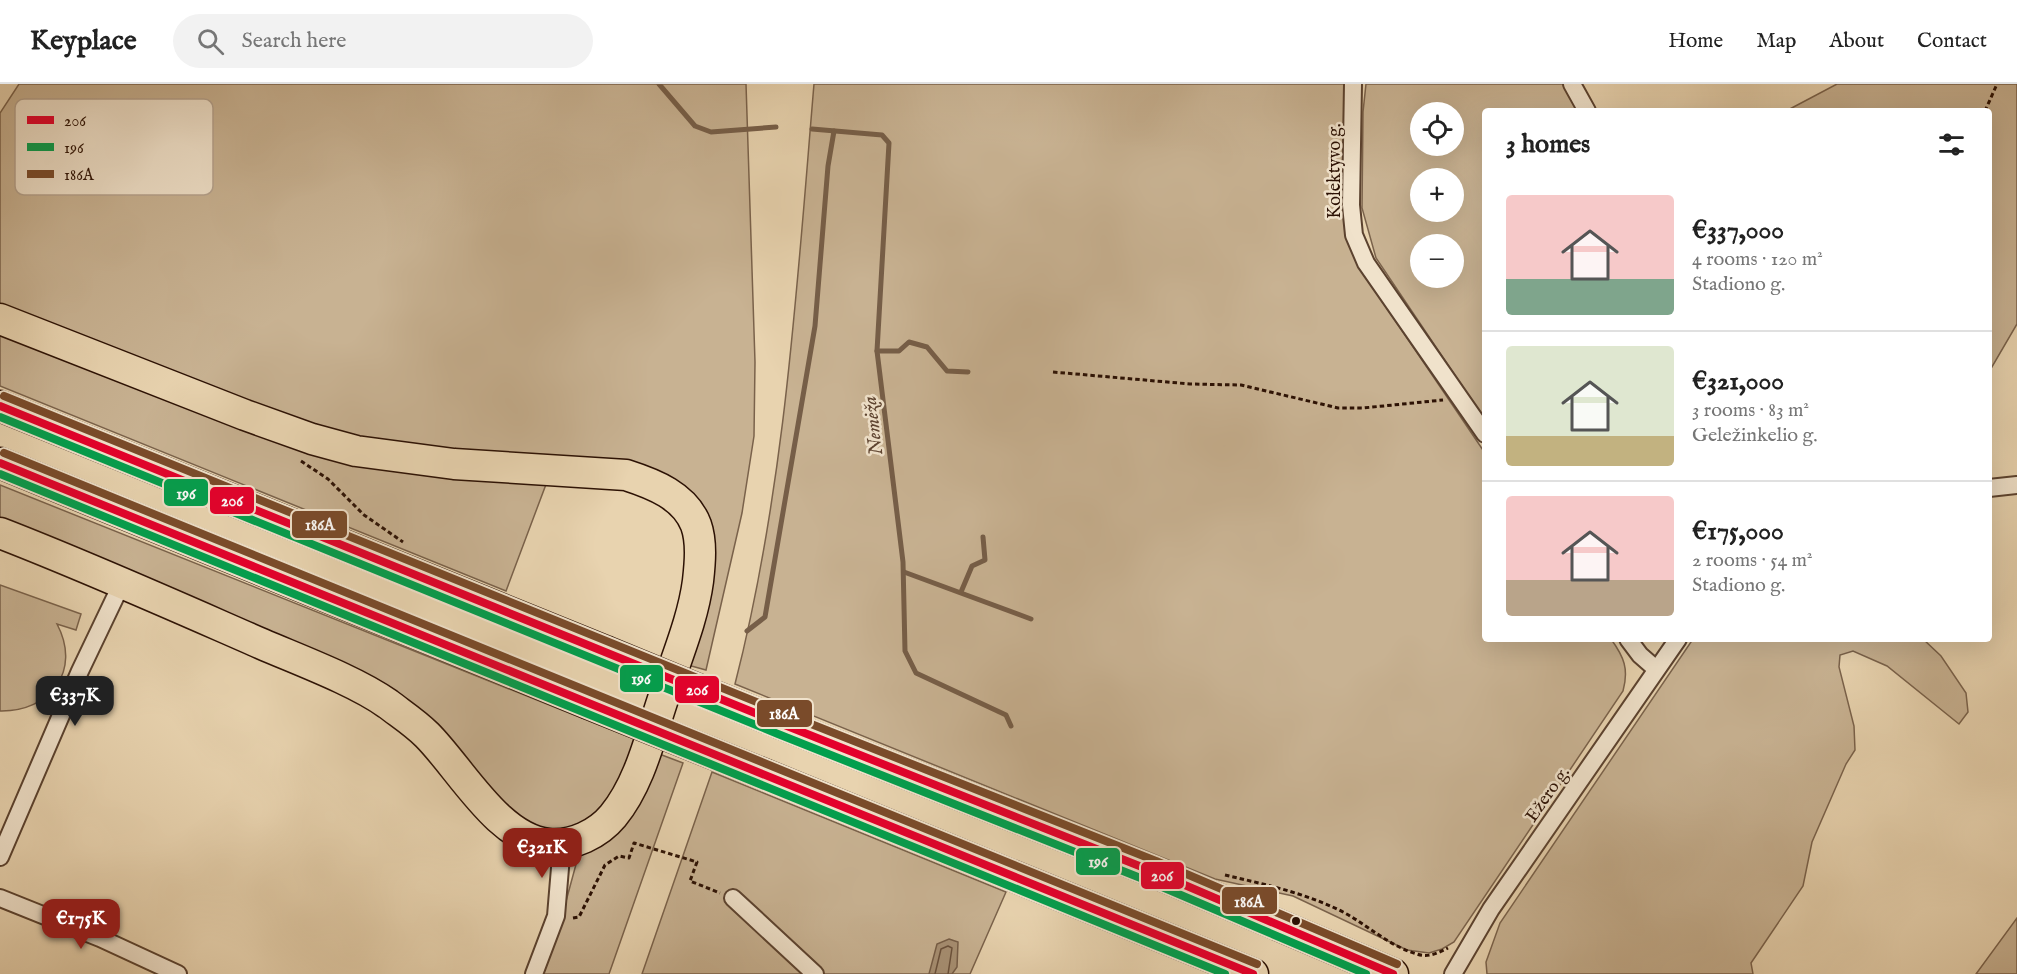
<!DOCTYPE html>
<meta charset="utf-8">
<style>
:root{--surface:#fff;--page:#f2f2f2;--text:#222;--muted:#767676;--line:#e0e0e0;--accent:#8f2418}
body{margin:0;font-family:"IM FELL English",serif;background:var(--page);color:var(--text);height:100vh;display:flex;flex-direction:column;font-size:22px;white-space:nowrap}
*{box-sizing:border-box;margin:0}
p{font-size:20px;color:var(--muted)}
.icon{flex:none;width:33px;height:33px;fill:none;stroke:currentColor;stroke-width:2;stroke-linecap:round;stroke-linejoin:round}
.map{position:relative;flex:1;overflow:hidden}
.drawer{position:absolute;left:1482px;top:24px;width:510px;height:534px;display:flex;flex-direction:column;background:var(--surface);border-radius:6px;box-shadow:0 6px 24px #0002}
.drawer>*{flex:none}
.controls{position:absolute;left:1410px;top:18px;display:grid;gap:12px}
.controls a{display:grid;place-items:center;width:54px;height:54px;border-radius:50%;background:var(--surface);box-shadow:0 6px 24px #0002;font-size:30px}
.price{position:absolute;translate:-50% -51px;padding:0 14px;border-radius:12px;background:var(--accent);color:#fff;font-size:20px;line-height:39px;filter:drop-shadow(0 2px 3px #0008)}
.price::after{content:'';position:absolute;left:50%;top:36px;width:18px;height:14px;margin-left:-9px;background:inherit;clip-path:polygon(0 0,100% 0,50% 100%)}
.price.selected{background:#222;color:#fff}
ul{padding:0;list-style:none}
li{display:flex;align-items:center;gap:18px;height:150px;padding:0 24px}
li+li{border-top:2px solid var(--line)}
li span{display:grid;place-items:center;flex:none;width:168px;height:120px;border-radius:6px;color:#555}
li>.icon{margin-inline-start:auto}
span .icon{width:72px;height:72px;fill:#fffc;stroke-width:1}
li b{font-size:26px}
h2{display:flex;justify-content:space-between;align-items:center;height:72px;padding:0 24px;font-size:26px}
header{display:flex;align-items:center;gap:36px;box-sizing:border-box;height:84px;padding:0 30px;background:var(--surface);border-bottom:2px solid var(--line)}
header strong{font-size:28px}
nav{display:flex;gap:33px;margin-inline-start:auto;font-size:21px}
.search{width:420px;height:54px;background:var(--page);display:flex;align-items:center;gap:15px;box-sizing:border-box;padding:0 21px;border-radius:33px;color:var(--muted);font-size:22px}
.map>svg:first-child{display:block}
.green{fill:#c8b292;stroke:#7a624b;stroke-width:1.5;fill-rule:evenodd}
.water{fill:#a89175;stroke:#765e48;stroke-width:1.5}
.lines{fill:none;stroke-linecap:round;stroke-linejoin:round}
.shore{stroke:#6a513c;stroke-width:1.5}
.stream{stroke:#765e48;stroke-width:5}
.street-casing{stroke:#5b422f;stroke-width:20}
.highway-casing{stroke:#2c1104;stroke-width:33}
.path{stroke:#2c1104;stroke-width:3;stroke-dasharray:4.5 3;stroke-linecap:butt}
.street{stroke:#f0e2cb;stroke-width:16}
.highway{stroke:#e8d3af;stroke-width:30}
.highway-bridge-casing{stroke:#2c1104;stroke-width:33;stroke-linecap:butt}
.highway-bridge{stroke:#e8d3af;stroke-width:30}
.bus-1-casing{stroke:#f0e2cb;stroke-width:12}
.bus-2-casing{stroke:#f0e2cb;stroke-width:12}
.bus-3-casing{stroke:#f0e2cb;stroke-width:12}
.bus-1{stroke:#e4002b;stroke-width:8}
.bus-2{stroke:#029f4d;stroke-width:8}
.bus-3{stroke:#7a4b2a;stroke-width:8}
.bus-dot{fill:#2c1104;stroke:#f0e2cb;stroke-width:2}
.labels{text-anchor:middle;stroke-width:5;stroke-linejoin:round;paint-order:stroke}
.street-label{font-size:18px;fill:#2c1104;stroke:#f0e2cb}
.water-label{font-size:20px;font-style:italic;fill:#5e4431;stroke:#f0e2cb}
.key{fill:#f0e2cb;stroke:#b5a38f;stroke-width:1.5}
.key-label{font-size:16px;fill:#2c1104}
.line-badge{stroke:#f0e2cb;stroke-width:2}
.badge-label{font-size:16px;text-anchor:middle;font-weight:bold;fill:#fff}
</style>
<header>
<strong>Keyplace</strong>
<div class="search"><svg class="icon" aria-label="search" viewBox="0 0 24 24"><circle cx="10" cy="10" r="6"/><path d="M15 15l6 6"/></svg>Search here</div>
<nav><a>Home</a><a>Map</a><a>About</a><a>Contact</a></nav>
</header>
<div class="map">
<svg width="2017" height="890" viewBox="0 0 2017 890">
<rect width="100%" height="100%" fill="#e8d3af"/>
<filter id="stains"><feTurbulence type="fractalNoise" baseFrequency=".00333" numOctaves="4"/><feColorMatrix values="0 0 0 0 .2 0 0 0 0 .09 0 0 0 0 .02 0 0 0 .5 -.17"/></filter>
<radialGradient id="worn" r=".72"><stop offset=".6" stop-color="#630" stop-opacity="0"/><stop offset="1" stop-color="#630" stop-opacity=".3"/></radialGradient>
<!-- green -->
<g class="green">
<path d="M19 0H746L755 278 754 352 742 429 706 586 684 580 707 505 677 401 378 358 279 331 0 222V29Z"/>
<path d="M814 0H1344L1343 125 1347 153 1365 192 1485 369V555H1611C1624 573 1629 585 1623 607L1454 858 1442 865 1429 869 1407 866 1293 812 1215 795 735 600C785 405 797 201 814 0Z"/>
<path d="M1366 0H1567L1585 27H1485V336L1376 174 1362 124 1363 28ZM1420 28H1454V62H1420ZM1420 94H1454V128H1420ZM1420 160H1454V194H1420Z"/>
<path d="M1837 0H2017V240L1989 288V27H1786Z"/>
<path d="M0 248 282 358 548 395 506 507 0 302Z"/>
<path d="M0 401 639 657 621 702 592 736 564 749 524 740 433 644 0 438Z"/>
<path d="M0 501 81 530 76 546 57 540C82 587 50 628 0 627Z"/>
<path d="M1693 555H1923L1941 572 1966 609 1968 628 1959 640 1887 582 1853 567 1840 571 1839 583 1854 642 1855 666 1846 680 1812 758 1803 802 1751 879 1753 890H1487L1486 878 1500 839Z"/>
<path d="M654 668 683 679 609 890H542L559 843 578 773 602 756Z"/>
<path d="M712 688 1006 808 970 890H642Z"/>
<path d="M2017 834V890H1976Z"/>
</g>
<!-- water -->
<path class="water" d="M949 855 958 858 957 883 952 890H929L937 860Z"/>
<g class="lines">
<!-- shore -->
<path class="shore" d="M935 890 941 865 948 862 952 864 948 890"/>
<!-- stream -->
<g class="stream">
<path d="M659 0 695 42 711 48 776 43"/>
<path d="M812 45 882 51 889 59 877 267 903 478 905 567 916 589 1006 631 1011 642"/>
<path d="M877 267H899L909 258 927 263 947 287 968 288"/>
<path d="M904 488 1031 535"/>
<path d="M961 508 972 482 985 476 983 453"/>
<path d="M747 547 765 533 815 242 828 82 834 47"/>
</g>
<defs>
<g id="street">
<path d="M1353 0 1351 121 1354 151 1366 179 1485 350"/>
<path d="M1572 0 1587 27"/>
<path d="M1989 404 2017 401"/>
<path d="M1628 555 1640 571 1656 585"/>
<path d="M0 773 80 587 122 499"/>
<path d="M0 814 100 854 178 890"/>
<path d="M733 814 815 890"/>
<path d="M534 890 556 832 562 760"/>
<path d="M1453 890 1491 825 1678 555"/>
</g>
<g id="highway">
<path d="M0 235 245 331 312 355 356 367 454 380 626 391C654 400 685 412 696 441 702 458 700 479 698 497 693 535 677 572 665 609 651 649 641 698 613 732 598 750 573 762 549 760 498 755 461 685 427 651 415 639 401 630 388 620 356 597 299 576 262 560 175 522 88 483 0 449"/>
<path d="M0 322 605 567"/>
<path d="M0 379 587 619"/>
<path d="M782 640 1152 787 1393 890"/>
<path d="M766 691 1253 890"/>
</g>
</defs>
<!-- street casing -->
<use href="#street" class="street-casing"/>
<!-- highway casing -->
<use href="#highway" class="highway-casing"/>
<!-- path -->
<g class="path">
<path d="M1985 27 1997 0"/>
<path d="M1053 288 1190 300 1241 301 1338 324H1363L1443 316"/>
<path d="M301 377 328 395 364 431 403 458"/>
<path d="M1225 791C1263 800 1301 808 1337 825 1365 838 1386 861 1417 870 1428 874 1438 869 1448 864"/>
<path d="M573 834 579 833 605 781 619 772 629 774 634 759 697 778 690 797 720 809"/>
</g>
<!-- street -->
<use href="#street" class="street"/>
<!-- highway -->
<use href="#highway" class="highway"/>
<defs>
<g id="highway-bridge">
<path d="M605 567 782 640"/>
<path d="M587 619 766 691"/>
</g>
</defs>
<!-- highway-bridge casing -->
<use href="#highway-bridge" class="highway-bridge-casing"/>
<!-- highway-bridge -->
<use href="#highway-bridge" class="highway-bridge"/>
<defs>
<g id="bus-1">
<path d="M0 322 782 640 1152 787 1393 890"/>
<path d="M0 379 1253 890"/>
</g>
<g id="bus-2">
<path d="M0 333 778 650 1148 797 1366 890"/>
<path d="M0 390 1225 890"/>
</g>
<g id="bus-3">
<path d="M4 312 786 630 1156 777 1397 880"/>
<path d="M4 369 1257 880"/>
</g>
</defs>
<!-- bus-1 casing -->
<use href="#bus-1" class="bus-1-casing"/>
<!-- bus-2 casing -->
<use href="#bus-2" class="bus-2-casing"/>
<!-- bus-3 casing -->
<use href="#bus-3" class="bus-3-casing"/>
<!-- bus-1 -->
<use href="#bus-1" class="bus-1"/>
<!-- bus-2 -->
<use href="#bus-2" class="bus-2"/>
<!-- bus-3 -->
<use href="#bus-3" class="bus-3"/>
</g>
<!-- markers -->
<circle class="bus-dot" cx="1296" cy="837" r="5"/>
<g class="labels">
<!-- street labels -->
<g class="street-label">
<text transform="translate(1334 87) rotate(-90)" y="6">Kolektyvo g.</text>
<text transform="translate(1547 710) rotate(-55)" y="6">Ežero g.</text>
</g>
<!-- water labels -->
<g class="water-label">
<text transform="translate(872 342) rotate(-97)" y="7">Nemėža</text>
</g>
</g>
<!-- legend -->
<rect x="15" y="15" width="198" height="96" rx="9" class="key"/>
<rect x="27" y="32" width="27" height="8" fill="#e4002b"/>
<rect x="27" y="59" width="27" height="8" fill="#029f4d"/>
<rect x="27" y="86" width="27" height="8" fill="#7a4b2a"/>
<g class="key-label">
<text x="64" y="42">206</text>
<text x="64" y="69">196</text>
<text x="64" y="96">186A</text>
</g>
<g class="line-badge">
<rect x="163" y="394" width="46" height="29" rx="6" fill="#029f4d"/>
<rect x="209" y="402" width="46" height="29" rx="6" fill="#e4002b"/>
<rect x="291" y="426" width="57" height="29" rx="6" fill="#7a4b2a"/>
<rect x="619" y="580" width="45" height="29" rx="6" fill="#029f4d"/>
<rect x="674" y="591" width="46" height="29" rx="6" fill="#e4002b"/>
<rect x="756" y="615" width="57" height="29" rx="6" fill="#7a4b2a"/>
<rect x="1075" y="763" width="46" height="29" rx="6" fill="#029f4d"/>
<rect x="1140" y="777" width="45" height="29" rx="6" fill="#e4002b"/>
<rect x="1221" y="802" width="57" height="29" rx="6" fill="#7a4b2a"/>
</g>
<g class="badge-label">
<text x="186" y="415">196</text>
<text x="232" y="422">206</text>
<text x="320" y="446">186A</text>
<text x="641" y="600">196</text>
<text x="697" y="611">206</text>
<text x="784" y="635">186A</text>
<text x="1098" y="783">196</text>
<text x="1162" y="797">206</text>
<text x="1249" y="823">186A</text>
</g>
<rect width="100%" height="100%" filter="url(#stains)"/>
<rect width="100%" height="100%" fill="url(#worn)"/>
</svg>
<div class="controls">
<a><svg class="icon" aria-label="locate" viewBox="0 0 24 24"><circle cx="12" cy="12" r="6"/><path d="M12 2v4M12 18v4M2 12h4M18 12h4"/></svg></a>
<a>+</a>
<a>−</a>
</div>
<b class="price selected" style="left:75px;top:643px">€337K</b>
<b class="price" style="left:542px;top:795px">€321K</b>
<b class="price" style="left:81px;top:866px">€175K</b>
<section class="drawer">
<h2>3 homes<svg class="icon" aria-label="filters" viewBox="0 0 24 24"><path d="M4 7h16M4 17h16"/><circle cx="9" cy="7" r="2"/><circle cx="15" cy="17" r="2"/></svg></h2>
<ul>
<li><span style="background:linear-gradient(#f6c9c9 70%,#7fa58c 0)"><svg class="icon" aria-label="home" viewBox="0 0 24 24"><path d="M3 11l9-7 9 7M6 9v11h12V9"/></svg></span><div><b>€337,000</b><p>4 rooms · 120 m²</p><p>Stadiono g.</p></div></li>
<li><span style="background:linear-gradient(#dfe7d0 75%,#c2b280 0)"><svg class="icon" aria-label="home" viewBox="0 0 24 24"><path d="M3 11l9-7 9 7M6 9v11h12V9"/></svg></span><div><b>€321,000</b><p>3 rooms · 83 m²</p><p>Geležinkelio g.</p></div></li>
<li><span style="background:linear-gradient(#f6c9c9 70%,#b9a48a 0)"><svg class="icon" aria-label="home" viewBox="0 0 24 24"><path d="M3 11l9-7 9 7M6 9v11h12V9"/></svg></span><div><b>€175,000</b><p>2 rooms · 54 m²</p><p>Stadiono g.</p></div></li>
</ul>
</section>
</div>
